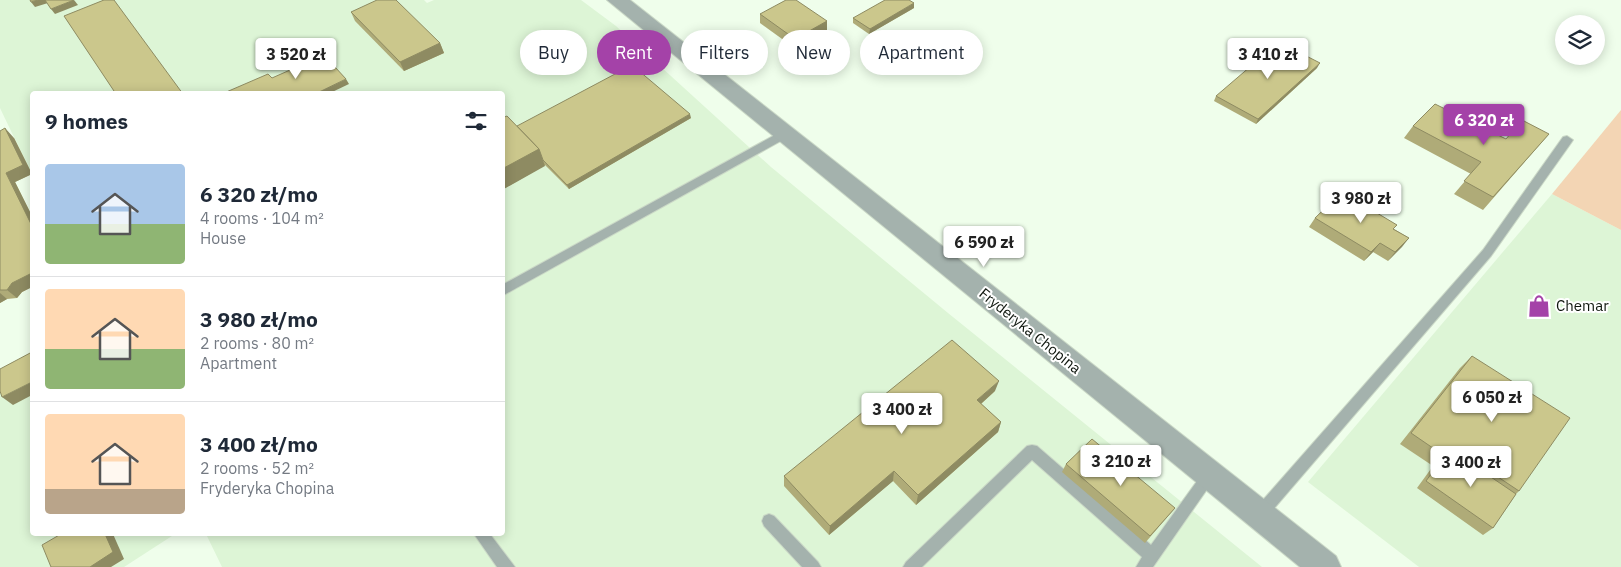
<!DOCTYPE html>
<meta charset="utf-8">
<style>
:root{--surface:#fff;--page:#f2f2f3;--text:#1f2937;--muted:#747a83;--line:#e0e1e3;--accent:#a442a8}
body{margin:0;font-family:"IBM Plex Sans",sans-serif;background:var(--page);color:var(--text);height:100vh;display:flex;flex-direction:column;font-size:19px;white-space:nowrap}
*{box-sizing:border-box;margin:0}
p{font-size:16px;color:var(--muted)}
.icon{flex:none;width:28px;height:28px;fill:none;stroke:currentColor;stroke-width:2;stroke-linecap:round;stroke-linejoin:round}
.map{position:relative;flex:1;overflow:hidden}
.sheet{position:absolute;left:30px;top:91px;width:475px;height:445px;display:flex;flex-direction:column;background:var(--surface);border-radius:5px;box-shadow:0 2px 12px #0003}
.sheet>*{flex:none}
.banner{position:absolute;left:520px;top:30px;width:475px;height:45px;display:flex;gap:10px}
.fabs{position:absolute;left:1555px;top:15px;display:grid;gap:10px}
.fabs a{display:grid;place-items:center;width:50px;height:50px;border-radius:50%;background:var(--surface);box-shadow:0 2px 12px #0003;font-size:25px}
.price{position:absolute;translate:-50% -42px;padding:0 11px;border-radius:5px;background:#fff;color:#222;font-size:16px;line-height:32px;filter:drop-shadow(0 1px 2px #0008)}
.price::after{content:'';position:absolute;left:50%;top:30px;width:15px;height:11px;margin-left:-8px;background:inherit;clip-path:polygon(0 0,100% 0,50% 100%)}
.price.active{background:var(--accent);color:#fff}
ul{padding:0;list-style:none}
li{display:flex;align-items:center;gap:15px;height:125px;padding:0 15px}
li+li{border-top:1px solid var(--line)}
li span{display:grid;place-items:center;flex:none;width:140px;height:100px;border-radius:5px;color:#555}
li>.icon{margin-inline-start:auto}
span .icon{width:60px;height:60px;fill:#fffc;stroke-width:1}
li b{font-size:21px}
h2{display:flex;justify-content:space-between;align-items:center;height:60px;padding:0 15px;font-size:21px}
.chip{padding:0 18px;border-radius:22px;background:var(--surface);box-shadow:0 2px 12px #0003;font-size:18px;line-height:45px}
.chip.active{background:var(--accent);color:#fff}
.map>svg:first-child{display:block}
.built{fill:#ddf5d6}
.green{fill:#f3d5b4}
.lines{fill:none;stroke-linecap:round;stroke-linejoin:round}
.service-casing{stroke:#cbd9c7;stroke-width:2}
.minor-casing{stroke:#cbd9c7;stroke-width:2}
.service{fill:#a4b2ad;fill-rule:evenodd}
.minor{fill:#a4b2ad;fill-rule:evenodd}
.wall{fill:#afab78}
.shaded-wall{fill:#8e8b62}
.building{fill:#cbc78c;stroke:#8e8b62}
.labels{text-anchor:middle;stroke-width:4;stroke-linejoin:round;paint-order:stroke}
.poi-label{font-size:15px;fill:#0e150d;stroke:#fff;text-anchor:start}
.street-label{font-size:15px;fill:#0e150d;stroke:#fff}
</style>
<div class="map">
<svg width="1621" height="567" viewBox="0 0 1621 567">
<rect width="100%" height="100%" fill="#effeeb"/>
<!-- built -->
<g class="built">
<path d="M0 0H424L427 3 434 0H581L616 26 771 167 948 313 1262 567H222L206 534H502V94H32V175L0 108Z"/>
<path d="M1552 194 1621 230V567H1419L1308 482Z"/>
<path d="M32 360V534H175L124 567H0V377Z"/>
</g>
<!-- green -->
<path class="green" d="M1621 110V230L1552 194Z"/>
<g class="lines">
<defs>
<g id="service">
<path d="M784 130 788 131 789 134 788 137 502 296V285Z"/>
<path d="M1567 136 1573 140 1571 143 1491 256 1265 519 1260 521 1255 519 1253 514 1255 509 1483 250 1563 137Z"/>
<path d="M1032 445 1037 446 1151 545 1205 470 1210 468 1215 470 1217 475 1153 567H1136L1142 557 1032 460 922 567H903L906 562 1027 446Z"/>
<path d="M769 514 774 516 818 562 821 567H802L764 526 762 521 764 516Z"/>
<path d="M474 534H490L515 567H497Z"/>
</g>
<path id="minor" d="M607 0H630L1336 556 1341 567H1300Z"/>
</defs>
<!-- service casing -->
<use href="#service" class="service-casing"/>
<!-- minor casing -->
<use href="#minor" class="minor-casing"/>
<!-- service -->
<use href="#service" class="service"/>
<!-- minor -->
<use href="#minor" class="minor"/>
</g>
<!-- wall -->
<g class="wall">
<path d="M914 8 869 34 853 23V18Z"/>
<path d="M351 12 440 43 444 53 404 71 355 21Z"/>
<path d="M760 14 827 21V30L796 49 760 23Z"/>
<path d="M1317 68 1256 124 1214 101 1216 96Z"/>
<path d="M502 118 517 126 691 118 569 189 545 165 502 190Z"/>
<path d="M1413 126 1506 139 1549 134 1483 210 1454 194 1471 174 1404 138Z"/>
<path d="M14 138 32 174 15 182 32 216V287L22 292 17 298 7 299 0 303V176Z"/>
<path d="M1315 218 1394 229 1409 238 1388 261 1373 252 1364 261 1309 227Z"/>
<path d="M1472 356 1519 491 1516 494 1493 528 1483 535 1417 488 1433 466 1400 444 1460 368Z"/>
<path d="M995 391 981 404 1001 422 998 432 916 505 893 481 829 535 784 486V476Z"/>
<path d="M1066 464 1175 508 1145 543 1062 472Z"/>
</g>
<!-- shaded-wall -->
<g class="shaded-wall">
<path d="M38 0H46L48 3 35 7 31 2Z"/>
<path d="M74 0 78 5 55 14 51 9Z"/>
<path d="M914 3V8L869 34 870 29Z"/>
<path d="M827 21V30L796 49 795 39Z"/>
<path d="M440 43 444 53 404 71 400 62Z"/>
<path d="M1320 63 1317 68 1256 124 1258 119Z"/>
<path d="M346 79 349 84 328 94H315Z"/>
<path d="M690 114 691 118 569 189 567 185Z"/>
<path d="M5 128 14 138 32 174 15 182 32 216V226L6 173Z"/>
<path d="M539 149 545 166 502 190V169Z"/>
<path d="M1409 238 1402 247 1388 261 1395 252Z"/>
<path d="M1380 243 1373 252 1364 261 1371 252Z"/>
<path d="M32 273V287L22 292 17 298 7 290 12 283Z"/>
<path d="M0 293 7 299 0 303Z"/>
<path d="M999 381 995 391 974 410 977 400Z"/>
<path d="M32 382V395L13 405 2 397Z"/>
<path d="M1001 422 998 432 916 505 918 495Z"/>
<path d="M894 471 893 481 829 535 830 526Z"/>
<path d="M105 534H113L124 559 111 567H90Z"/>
</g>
<!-- building -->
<g class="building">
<path d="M30 0H38L31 2Z"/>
<path d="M45 0H74L51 9Z"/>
<path d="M104 0H114L183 94H116L64 16Z"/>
<path d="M377 0H396L440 43 400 62 351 12Z"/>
<path d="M786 0H796L827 21 795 39 760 14Z"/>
<path d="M885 0H909L914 3 870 29 853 18Z"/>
<path d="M1279 42 1320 63 1258 119 1216 96Z"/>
<path d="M324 55 346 79 315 94H225L224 93 268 74 272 78Z"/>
<path d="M632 65 690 114 567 185 543 160 539 149 517 126Z"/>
<path d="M1435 104 1506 139 1522 120 1549 134 1493 197 1464 181 1481 162 1413 126Z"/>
<path d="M507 116 539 149 502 169V118Z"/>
<path d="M5 128 23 165 6 173 32 226V273L12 283 7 290H0V131Z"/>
<path d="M1342 192 1397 225 1393 229 1409 238 1395 252 1380 243 1371 252 1315 218Z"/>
<path d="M952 340 999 381 977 400 1001 422 918 495 894 471 830 526 784 476Z"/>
<path d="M32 352V382L2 397 0 391V369Z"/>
<path d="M1472 356 1570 418 1519 491 1453 447 1446 457 1411 433Z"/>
<path d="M1092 439 1175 508 1150 536 1066 464Z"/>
<path d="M1451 450 1516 494 1493 528 1426 481 1442 459 1446 457Z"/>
<path d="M61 534H105L113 552 90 567H51L42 545Z"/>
</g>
<!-- icons -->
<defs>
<symbol id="shop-bare" viewBox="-9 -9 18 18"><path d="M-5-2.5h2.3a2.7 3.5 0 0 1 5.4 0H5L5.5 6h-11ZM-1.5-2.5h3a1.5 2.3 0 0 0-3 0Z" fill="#a442a8" stroke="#fff" stroke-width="2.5" paint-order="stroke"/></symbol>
</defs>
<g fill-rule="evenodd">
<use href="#shop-bare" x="1523" y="290" width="32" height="32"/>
</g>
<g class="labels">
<!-- poi labels -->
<g class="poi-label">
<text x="1556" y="311">Chemar</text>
</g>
<!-- street labels -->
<g class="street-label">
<text transform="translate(1030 331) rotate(39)" y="5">Fryderyka Chopina</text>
</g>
</g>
</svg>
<div class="fabs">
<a><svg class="icon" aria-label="layers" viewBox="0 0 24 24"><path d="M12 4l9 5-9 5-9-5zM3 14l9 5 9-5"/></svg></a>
</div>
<b class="price" style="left:296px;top:80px">3 520 zł</b>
<b class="price" style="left:1268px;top:80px">3 410 zł</b>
<b class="price active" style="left:1484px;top:146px">6 320 zł</b>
<b class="price" style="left:1361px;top:224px">3 980 zł</b>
<b class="price" style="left:984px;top:268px">6 590 zł</b>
<b class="price" style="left:1492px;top:423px">6 050 zł</b>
<b class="price" style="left:902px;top:435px">3 400 zł</b>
<b class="price" style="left:1121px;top:487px">3 210 zł</b>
<b class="price" style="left:1471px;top:488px">3 400 zł</b>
<div class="banner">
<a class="chip">Buy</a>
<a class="chip active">Rent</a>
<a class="chip">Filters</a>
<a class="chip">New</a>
<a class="chip">Apartment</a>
</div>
<section class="sheet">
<h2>9 homes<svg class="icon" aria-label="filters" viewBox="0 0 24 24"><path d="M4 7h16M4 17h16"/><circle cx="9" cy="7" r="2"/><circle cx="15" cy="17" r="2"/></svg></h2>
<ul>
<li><span style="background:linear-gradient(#a9c7e8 60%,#8fb573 0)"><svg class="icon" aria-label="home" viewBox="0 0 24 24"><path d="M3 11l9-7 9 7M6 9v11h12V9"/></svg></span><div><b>6 320 zł/mo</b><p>4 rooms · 104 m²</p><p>House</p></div></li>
<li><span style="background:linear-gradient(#ffd9b3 60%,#8fb573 0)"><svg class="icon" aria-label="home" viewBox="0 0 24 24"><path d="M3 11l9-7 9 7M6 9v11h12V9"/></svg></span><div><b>3 980 zł/mo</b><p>2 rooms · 80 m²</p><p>Apartment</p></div></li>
<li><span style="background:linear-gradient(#ffd9b3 75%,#b9a48a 0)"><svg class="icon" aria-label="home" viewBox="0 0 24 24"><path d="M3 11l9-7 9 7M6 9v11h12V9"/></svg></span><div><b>3 400 zł/mo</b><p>2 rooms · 52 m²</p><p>Fryderyka Chopina</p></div></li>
</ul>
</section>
</div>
